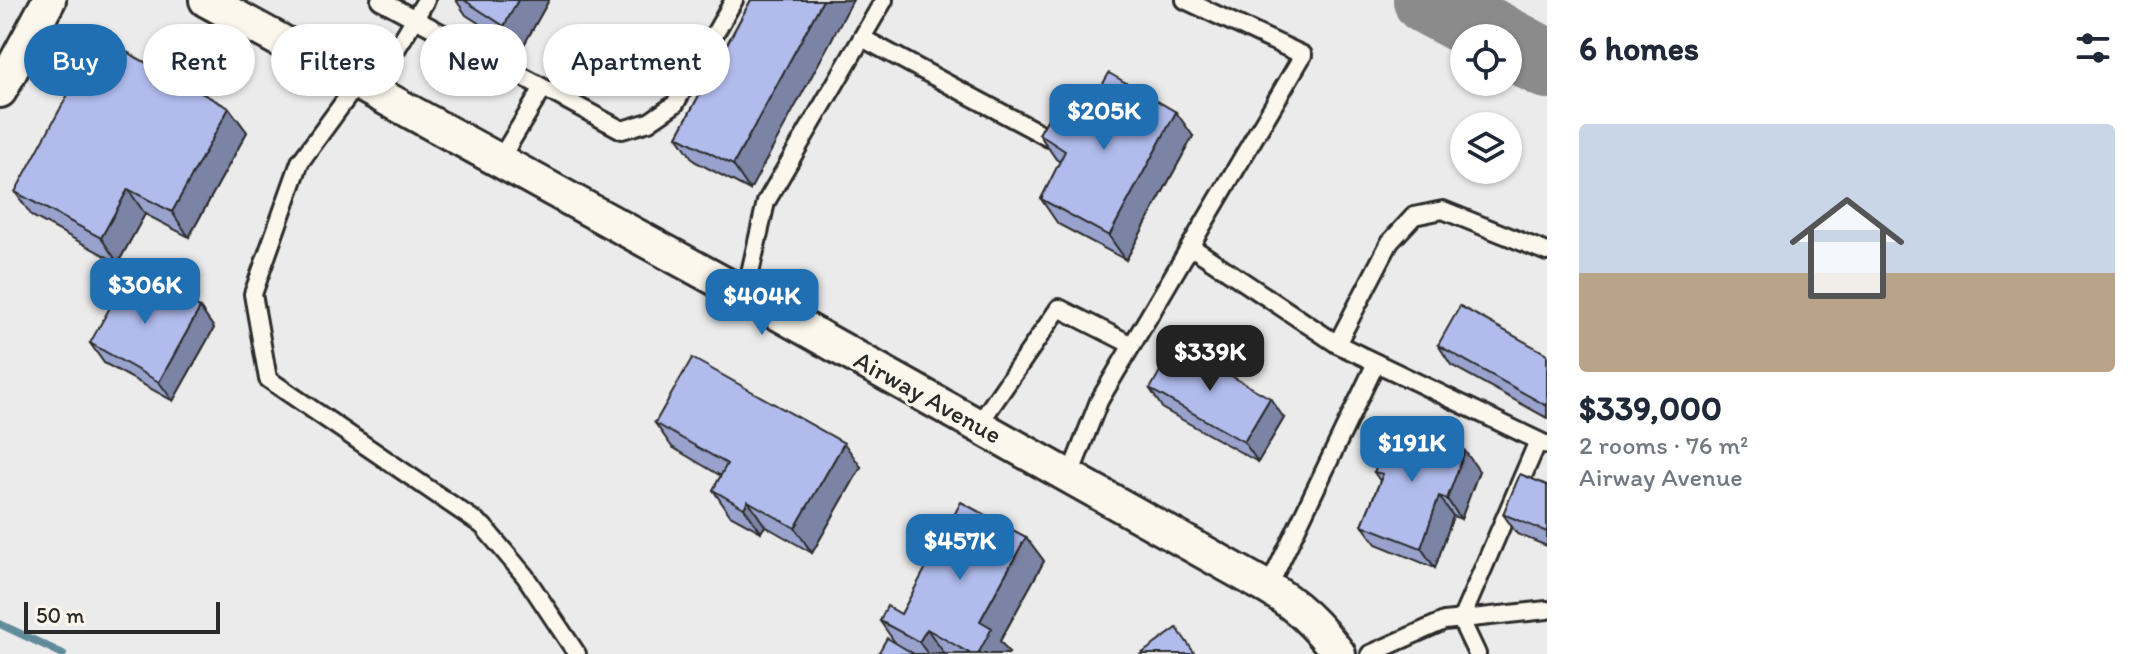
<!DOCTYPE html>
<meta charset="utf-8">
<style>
:root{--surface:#fff;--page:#f2f2f3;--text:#1f2937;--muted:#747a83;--accent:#1f6fb2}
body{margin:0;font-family:Itim,sans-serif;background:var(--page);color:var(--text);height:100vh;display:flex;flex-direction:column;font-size:30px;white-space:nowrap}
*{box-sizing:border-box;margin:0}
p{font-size:26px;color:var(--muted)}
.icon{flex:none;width:44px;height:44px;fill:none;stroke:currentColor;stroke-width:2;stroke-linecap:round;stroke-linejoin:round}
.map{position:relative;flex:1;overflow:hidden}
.panel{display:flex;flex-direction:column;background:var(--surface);width:600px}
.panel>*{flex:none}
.guide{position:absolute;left:24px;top:24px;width:760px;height:72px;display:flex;gap:16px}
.tools{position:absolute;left:1450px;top:24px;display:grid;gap:16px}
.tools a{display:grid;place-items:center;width:72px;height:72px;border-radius:50%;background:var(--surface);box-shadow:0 2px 6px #0004;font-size:40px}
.scale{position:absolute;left:24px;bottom:20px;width:196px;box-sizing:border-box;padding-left:8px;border:4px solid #2b2b2b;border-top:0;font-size:22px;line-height:28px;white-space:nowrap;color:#2b2b2b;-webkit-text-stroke:6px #fbf7ec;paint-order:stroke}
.price{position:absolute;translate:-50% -68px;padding:0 18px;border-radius:16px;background:var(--accent);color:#fff;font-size:26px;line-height:52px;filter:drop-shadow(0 2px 4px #0008)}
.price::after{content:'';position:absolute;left:50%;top:48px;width:24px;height:18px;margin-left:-12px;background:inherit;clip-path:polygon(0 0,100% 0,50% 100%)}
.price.selected{background:#222;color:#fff}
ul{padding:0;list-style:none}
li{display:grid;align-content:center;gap:16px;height:424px;padding:0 32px}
li span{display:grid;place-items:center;height:248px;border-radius:8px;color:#555}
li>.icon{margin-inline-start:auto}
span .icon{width:144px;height:144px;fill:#fffc;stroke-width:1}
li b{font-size:34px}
h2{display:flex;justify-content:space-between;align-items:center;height:96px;padding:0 32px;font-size:34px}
.pill{padding:0 28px;border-radius:36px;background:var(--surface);box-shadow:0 2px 6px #0004;font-size:28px;line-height:72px}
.pill.selected{background:var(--accent);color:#fff}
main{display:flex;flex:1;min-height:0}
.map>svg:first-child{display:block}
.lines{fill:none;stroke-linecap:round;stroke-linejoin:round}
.stream{stroke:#618b9b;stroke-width:8}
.taxiway{stroke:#8c8b8c;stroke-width:70}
.service-casing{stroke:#2b2b2b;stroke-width:22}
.minor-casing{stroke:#2b2b2b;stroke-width:38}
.service{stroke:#fbf7ec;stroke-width:16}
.minor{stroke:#fbf7ec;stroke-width:32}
.wall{fill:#98a2cc;stroke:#2b2b2b;stroke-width:2}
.shaded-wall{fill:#7c84a6;stroke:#2b2b2b;stroke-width:2}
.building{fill:#b1bced;stroke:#2b2b2b;stroke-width:2}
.labels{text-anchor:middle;stroke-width:6;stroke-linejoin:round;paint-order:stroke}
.street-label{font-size:26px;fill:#2b2b2b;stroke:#fbf7ec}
</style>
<main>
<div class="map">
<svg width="1547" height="654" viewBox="0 0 1547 654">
<rect width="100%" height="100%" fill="#ecebec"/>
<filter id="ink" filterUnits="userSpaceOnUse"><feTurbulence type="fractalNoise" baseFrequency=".0125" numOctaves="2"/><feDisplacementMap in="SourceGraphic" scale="16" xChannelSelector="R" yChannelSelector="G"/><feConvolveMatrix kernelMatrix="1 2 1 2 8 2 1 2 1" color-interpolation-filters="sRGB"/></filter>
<g filter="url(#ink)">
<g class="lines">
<!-- stream -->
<path class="stream" d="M0 624 63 654"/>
<!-- taxiway -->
<g class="taxiway">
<path d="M1428 0 1499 38"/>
<path d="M1508 43 1547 64"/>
</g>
<defs>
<g id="service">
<path d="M380 0 622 130 649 122 675 104 734 0"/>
<path d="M862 38 1049 138"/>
<path d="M357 84 300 162 253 294 268 379 483 526 525 576 577 654"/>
<path d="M371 91 426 0"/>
<path d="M499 161 543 88"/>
<path d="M1190 246 1337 344"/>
<path d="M1547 252 1443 210 1414 216 1390 242 1337 344 1547 445"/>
<path d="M745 295 766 202 884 0"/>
<path d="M979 424 1059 308 1132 345"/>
<path d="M1070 475 1099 401 1303 55 1185 0"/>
<path d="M1268 588 1376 363"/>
<path d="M1370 654 1444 621 1547 610"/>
<path d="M1477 654 1461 620 1538 441"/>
</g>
<g id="minor">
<path d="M206 0 745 295 1268 588C1296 604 1320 628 1339 654"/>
<path d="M0 91 49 0"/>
</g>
</defs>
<!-- service casing -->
<use href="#service" class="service-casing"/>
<!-- minor casing -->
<use href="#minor" class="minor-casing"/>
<!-- service -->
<use href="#service" class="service"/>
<!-- minor -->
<use href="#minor" class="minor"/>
</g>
<!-- wall -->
<g class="wall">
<path d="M456 0H549L521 50 466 15Z"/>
<path d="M751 0 750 190 694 161 677 136Z"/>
<path d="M229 108 247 132 189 237 145 214 118 263 32 216 15 192Z"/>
<path d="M1084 117 1193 136 1126 260 1058 224 1041 199 1060 162 1056 159 1039 134Z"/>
<path d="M200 308 214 328 173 401 104 363 90 343Z"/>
<path d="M1438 345 1547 354V418L1451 365Z"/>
<path d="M1150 389 1284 418 1258 462 1163 409Z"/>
<path d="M655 423 861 467 812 553 765 526 761 532 730 515 713 490 721 476 672 447Z"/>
<path d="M1479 471 1461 519 1453 516 1435 568 1376 544 1362 525 1380 481 1374 472Z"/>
<path d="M1547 485V546L1517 534 1503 514Z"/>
<path d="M1026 537 1044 561 1000 641 1009 653 1008 654H881L879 652 896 644 880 621 901 614Z"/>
</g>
<!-- shaded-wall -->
<g class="shaded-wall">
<path d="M518 0H549L521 50 504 26Z"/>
<path d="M823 0H853L750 190 733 165Z"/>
<path d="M229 108 247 132 189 237 172 212Z"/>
<path d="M1176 112 1193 136 1126 260 1109 236Z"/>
<path d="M128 189 145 214 118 263 101 238Z"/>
<path d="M200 308 214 328 173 401 159 382Z"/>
<path d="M1270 398 1284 418 1258 462 1244 442Z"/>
<path d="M844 443 861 467 812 553 795 528Z"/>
<path d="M1465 451 1479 471 1461 519 1447 499Z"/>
<path d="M1439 496 1453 516 1435 568 1421 548Z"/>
<path d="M748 501 765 526 761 532 744 508Z"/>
<path d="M1026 537 1044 561 1000 641 1009 653 1008 654H978L980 621Z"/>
<path d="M927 629 944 653V654H928L919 642Z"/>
</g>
<!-- building -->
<g class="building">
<path d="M464 0H518L504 26Z"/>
<path d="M751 0H823L733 165 677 136Z"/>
<path d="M99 37 229 108 172 212 128 189 101 238 15 192Z"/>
<path d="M1109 73 1176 112 1109 236 1041 199 1065 151 1039 134 1057 103 1084 117Z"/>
<path d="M131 270 200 308 159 382 90 343Z"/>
<path d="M1460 306 1547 354V406L1438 345Z"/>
<path d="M1175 344 1270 398 1244 442 1150 389Z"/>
<path d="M692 358 844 443 795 528 748 501 744 508 713 490 727 464 655 423Z"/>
<path d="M1397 422 1465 451 1447 499 1439 496 1421 548 1362 525 1383 474 1374 472Z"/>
<path d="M1520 474 1547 485V532L1503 514Z"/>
<path d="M961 502 1026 537 980 621 992 628 978 654H971L927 629 919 642 880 621 887 606 901 614Z"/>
<path d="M1177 628 1195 654H1141Z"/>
<path d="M887 638 914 654H883L879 652Z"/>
</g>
</g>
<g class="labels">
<!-- street labels -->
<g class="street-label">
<text transform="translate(928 397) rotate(29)" y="9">Airway Avenue</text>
</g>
</g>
</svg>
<div class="tools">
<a><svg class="icon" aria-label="locate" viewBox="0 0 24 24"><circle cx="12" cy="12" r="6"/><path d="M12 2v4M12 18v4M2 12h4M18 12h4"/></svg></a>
<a><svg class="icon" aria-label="layers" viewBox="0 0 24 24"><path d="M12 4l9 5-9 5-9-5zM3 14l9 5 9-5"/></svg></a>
</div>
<div class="scale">50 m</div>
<b class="price" style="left:1104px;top:152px">$205K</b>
<b class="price" style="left:145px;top:326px">$306K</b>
<b class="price" style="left:762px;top:337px">$404K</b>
<b class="price selected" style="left:1210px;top:393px">$339K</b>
<b class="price" style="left:1412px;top:484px">$191K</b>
<b class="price" style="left:960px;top:582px">$457K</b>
<div class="guide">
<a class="pill selected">Buy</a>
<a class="pill">Rent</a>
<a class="pill">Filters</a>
<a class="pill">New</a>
<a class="pill">Apartment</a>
</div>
</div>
<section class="panel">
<h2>6 homes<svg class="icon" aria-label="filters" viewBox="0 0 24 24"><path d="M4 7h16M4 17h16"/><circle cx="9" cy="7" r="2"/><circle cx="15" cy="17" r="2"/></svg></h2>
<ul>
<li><span style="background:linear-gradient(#c9d6e8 60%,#b9a48a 0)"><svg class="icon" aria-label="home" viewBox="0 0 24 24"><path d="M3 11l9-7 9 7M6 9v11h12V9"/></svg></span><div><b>$339,000</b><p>2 rooms · 76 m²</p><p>Airway Avenue</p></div></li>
</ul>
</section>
</main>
